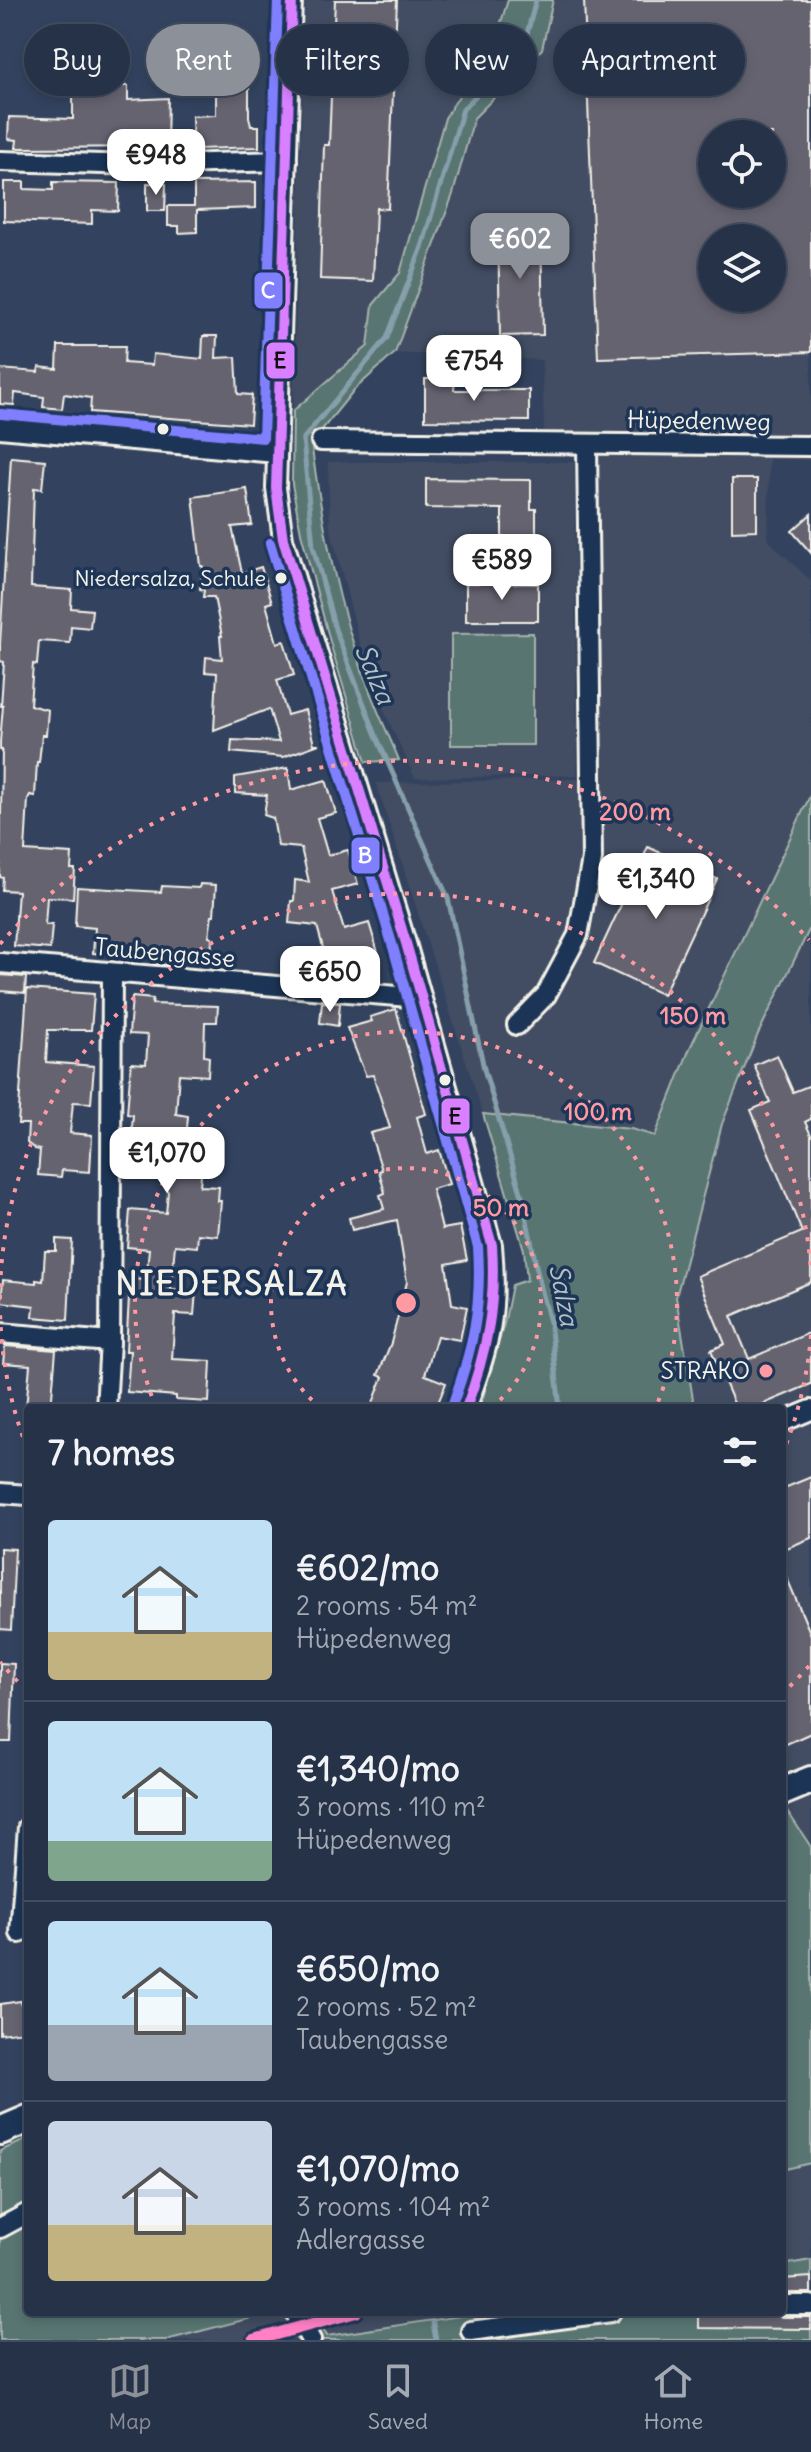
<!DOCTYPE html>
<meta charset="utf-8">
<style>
:root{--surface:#263247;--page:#2e3a4e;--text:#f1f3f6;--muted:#a4aab4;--line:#424d60;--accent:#8c9099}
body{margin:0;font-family:Delius,sans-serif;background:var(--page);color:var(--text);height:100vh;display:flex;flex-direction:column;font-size:30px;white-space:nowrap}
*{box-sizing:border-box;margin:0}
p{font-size:26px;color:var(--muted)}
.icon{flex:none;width:44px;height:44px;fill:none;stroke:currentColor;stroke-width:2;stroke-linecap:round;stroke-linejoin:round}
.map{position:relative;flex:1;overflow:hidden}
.drawer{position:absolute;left:24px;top:1404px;width:762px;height:912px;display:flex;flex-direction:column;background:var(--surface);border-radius:8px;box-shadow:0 4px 12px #0003,0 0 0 2px var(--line)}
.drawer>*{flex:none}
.top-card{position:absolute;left:24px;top:24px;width:764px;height:72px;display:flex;gap:16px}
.buttons{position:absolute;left:698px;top:120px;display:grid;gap:16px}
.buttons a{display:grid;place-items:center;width:88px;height:88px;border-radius:50%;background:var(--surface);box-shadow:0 4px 12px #0003,0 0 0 2px var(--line);font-size:40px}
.price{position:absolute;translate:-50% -68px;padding:0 18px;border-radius:16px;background:#fff;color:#222;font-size:26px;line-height:52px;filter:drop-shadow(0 2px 4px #0008)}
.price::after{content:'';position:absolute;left:50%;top:48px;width:24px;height:18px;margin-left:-12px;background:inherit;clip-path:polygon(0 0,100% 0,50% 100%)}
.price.current{background:var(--accent);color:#fff}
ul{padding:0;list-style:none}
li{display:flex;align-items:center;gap:24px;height:200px;padding:0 24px}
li+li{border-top:2px solid var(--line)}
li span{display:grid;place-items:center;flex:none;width:224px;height:160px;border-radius:8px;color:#555}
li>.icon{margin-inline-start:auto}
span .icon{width:96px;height:96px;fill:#fffc;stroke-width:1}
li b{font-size:34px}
h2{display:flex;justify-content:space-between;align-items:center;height:96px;padding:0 24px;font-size:34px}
.tag{padding:0 28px;border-radius:36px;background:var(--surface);box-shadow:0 4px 12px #0003,0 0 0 2px var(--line);font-size:28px;line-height:72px}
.tag.current{background:var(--accent);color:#fff}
.dock{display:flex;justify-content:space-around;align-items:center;height:112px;border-top:2px solid var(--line);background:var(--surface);font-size:22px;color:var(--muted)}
.dock a{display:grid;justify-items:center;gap:4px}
.dock .current{color:var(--accent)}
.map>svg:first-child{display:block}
.built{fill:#424d64;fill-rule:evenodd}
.green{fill:#587572;stroke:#a6b3ad;stroke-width:2}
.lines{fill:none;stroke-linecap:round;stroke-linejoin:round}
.stream{stroke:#869fab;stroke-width:5}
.building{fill:#666371;stroke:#f4f1e8;stroke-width:2;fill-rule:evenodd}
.minor-casing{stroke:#f4f1e8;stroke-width:24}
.secondary-casing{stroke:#f4f1e8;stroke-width:32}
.minor{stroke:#1d3557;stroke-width:18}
.secondary{stroke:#1d3557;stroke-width:26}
.bus-1-casing{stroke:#1d3557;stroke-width:16}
.bus-2-casing{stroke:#1d3557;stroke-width:16}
.bus-3-casing{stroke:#1d3557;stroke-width:16}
.bus-1{stroke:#d880ff;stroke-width:10}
.bus-2{stroke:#8080ff;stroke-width:10}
.bus-3{stroke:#8080ff;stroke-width:10}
.rail-1-casing{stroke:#1d3557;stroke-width:18}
.rail-1{stroke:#ff80c5;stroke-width:12}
.ring{fill:none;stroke:#ff9aa2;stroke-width:4;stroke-dasharray:4 8}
.bus-dot{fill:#f4f1e8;stroke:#1d3557;stroke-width:3}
.poi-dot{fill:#ff9aa2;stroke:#1d3557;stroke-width:3}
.labels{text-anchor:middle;stroke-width:7;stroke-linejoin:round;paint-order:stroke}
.bus-label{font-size:22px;fill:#f4f1e8;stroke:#1d3557;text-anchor:end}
.street-label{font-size:24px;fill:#f4f1e8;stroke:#1d3557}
.poi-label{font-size:24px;fill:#f4f1e8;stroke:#1d3557;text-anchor:end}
.water-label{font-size:26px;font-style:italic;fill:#b4c1c5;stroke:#1d3557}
.district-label{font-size:32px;font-weight:bold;letter-spacing:2px;fill:#f4f1e8;stroke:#1d3557}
.centre{fill:#ff9aa2;stroke:#1d3557;stroke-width:4}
.ring-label{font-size:24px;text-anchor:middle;font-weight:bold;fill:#ff9aa2;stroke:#1d3557;stroke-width:7;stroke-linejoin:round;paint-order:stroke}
.line-badge{stroke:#1d3557;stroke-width:3}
.badge-label{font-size:22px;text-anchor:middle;font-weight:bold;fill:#fff}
.pale-badge-label{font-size:22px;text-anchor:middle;font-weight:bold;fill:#111}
</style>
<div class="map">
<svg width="811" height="2340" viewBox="0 0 811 2340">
<rect width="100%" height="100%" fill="#33435f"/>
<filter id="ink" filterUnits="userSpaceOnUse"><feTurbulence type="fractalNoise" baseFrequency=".0125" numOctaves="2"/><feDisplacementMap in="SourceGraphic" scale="16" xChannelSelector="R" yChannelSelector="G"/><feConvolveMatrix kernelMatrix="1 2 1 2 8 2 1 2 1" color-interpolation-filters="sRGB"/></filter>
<g filter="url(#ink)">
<!-- built -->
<g class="built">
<path d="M305 0H508L496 38 445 118 400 273 373 305 368 346 293 411Z"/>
<path d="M553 0H811V460L769 459 768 540 811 581V1969L782 1803V1408H597L654 1136 631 1129 483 1114 376 783 582 779 578 456 545 455 542 360 395 353 453 194 474 118 542 49ZM712 134H772V194H712ZM712 238H772V298H712Z"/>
<path d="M328 462H574L577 775 415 778 369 678 330 526Z"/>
<path d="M811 2163V2260L782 2265V2170Z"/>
<path d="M275 2312H284L297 2340H166Z"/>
<path d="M313 2312H487L327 2336Z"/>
</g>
<!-- green -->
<g class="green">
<path d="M508 0H553L542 49 474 118 453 194 395 353 354 390 316 437 312 449C323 527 338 606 366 681 375 707 388 733 399 760L366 762 332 649 301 533 292 484 293 411 368 346 373 305 400 273 445 118 496 38Z"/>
<path d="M533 633V745H451V634Z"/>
<path d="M811 794V926L758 1034 722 1124 676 1297 693 1399 686 1408H480L505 1320 512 1285 527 1280 524 1250 483 1114 631 1129 655 1136 690 1048Z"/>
<path d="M782 1803 811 1847V2163L782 2170Z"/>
<path d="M28 2139V2312H275L166 2340H0V2151Z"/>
<path d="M811 2260V2340H297L284 2312H313L327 2336 487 2312H782V2265Z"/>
</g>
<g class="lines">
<!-- stream -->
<g class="stream">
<path d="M536 0 524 45 463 109 422 247 387 338 303 439 313 546 335 629 377 738 448 898 484 1069 522 1196 539 1280 550 1322 560 1408"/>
<path d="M433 2323 436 2340"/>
</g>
</g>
<!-- building -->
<g class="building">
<path d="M335 0H397L388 209 376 208 373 281 320 279 324 145H329Z"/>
<path d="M584 0H811V352L598 358ZM712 134H772V194H712ZM712 238H772V298H712Z"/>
<path d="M73 84 128 86V100L168 98 167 147 16 148 17 140 8 139 9 117 73 119Z"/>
<path d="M216 84H249V117L251 126H259V147L198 149V147H193L192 116 216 115Z"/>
<path d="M4 182H24V189L53 190V182L119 183 118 211 92 210V224L4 221Z"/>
<path d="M256 182V208L197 210V232L179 233V226H168V206H194V183Z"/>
<path d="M147 183 166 184 165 211H147Z"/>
<path d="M541 226 543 335 500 336 498 227Z"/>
<path d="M203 336H217L216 358 236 357 238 394 252 395 250 424 90 412 91 398 64 394 62 409 43 407 44 397 15 393 14 405 0 404V369L38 372 39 367 57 369 58 346H125L124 363 152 365 153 354 202 359Z"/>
<path d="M425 379H455L454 390H529V421L425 420Z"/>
<path d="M11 457 45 460 42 489 34 488 31 587 72 590 71 608 92 610 90 628 71 626 70 643 39 641 37 665 33 664 30 705 48 710 46 735H42L39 762H37L35 796 30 795 28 799 25 851 72 854 71 869H75L73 898 47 897 45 925H52L50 949 14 946 18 891 2 890 3 878 0 877 2 750H0V741L3 706H1L4 662 0 661V644Z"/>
<path d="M426 479 531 480V509H536V538L502 537V509L426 508Z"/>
<path d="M732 479H757V530L732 531Z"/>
<path d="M247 489 252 525 232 527 242 573 261 567 272 602 266 604 277 643 284 641 294 675 277 680 287 715 305 710 314 744H319L283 757 231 752 232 740 279 742 269 709 214 730 217 673 205 672 206 657 222 659 220 636H222L214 597H203L204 590 200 589 203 566H201L193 497Z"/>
<path d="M811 514V553L792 531Z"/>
<path d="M466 583 538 584V621H466Z"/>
<path d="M288 768 291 790 326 780 336 813 317 818 328 855 348 850 358 884 332 891 344 930 369 923 380 959 355 966 354 960 324 969 309 966 308 974 293 973 294 950 325 955 317 926 289 923 291 901H294L295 880 309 882 301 848 278 846 273 818 264 815 267 795 235 793V777Z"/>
<path d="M648 847 717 879 663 995 594 963Z"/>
<path d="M200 884 216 885 214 915H212L209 936 212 937 211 962 168 959 167 965 153 964 154 958 93 953 95 928 75 926 77 887 161 892 162 886 199 888Z"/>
<path d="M0 975 26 977 25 993 0 991Z"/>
<path d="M27 989 94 994 91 1030H48L46 1062 94 1066 91 1103 73 1102 70 1133 92 1135 90 1172 62 1170 61 1177 38 1175 40 1150 35 1149 27 1143 28 1124H18Z"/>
<path d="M132 997 153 999 152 1004 218 1006 217 1022H205L204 1056 209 1057 208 1076 179 1074 176 1114 188 1116 187 1129 205 1130 200 1186 219 1187 218 1201H221L218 1236 198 1234 197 1247 175 1245 171 1289 196 1291 194 1315 175 1314 172 1359 211 1361 209 1402 176 1400V1396L127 1392 130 1351H126L130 1279 146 1280 149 1249 127 1247 130 1210 166 1213 168 1192 160 1179 128 1176 133 1115 127 1114 131 1063 146 1064 148 1035 129 1034Z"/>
<path d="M322 1002 340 1003 338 1026 320 1023Z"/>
<path d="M396 1009 426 1114 417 1117 427 1154 439 1150 449 1184 432 1189 442 1229 460 1226 467 1260 446 1264 452 1304 467 1307 460 1340 437 1336 425 1375 446 1383 436 1408H371L383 1377 378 1375 391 1343 407 1282 397 1220 352 1230 349 1218 384 1209 380 1195 385 1193 379 1171 382 1170 370 1133 390 1128 373 1075 366 1076 347 1028 372 1021 370 1017Z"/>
<path d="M777 1055 793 1092 811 1085V1119L805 1122 811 1135V1282L731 1316 749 1359 811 1332V1384L754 1408H736L711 1350 725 1344 697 1276 802 1232 751 1110 770 1102 754 1065Z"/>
<path d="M56 1239 72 1240 68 1320 33 1317 34 1306 1 1302 3 1280 36 1283V1280L43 1281 45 1251H56Z"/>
<path d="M5 1346 56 1350 51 1408H26L30 1365 3 1363Z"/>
<path d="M811 1477V1538L782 1550V1489Z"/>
<path d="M0 1548 15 1549 11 1630 0 1629Z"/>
<path d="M782 1566 811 1635V1733L782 1746Z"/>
<path d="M0 1663 14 1664 11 1742H0Z"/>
<path d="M21 2001 26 2031 0 2034V2004Z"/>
<path d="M811 2277V2293H782V2279Z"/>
<path d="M699 2314H774L782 2317H811V2329L699 2328Z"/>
</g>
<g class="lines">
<defs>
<g id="minor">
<path d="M292 0 276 488 283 539 406 943 492 1245C498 1313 490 1345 466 1408"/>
<path d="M0 161 137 165 287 161"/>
<path d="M0 428 276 453"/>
<path d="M321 441 811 446"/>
<path d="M0 963 421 998"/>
<path d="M517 1025 546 995 578 935 592 859 587 444"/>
<path d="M0 1333 110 1342"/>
<path d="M106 1408 110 1342 112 973"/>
<path d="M782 1422 811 1410"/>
<path d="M0 1493 28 1495"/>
<path d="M20 1933 28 1827"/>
<path d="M0 2228 28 2213"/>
<path d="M782 2305H811"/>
<path d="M295 2312 311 2340"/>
<path d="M471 2331 611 2312"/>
</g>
<g id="secondary">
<path d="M782 1792 811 1780"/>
<path d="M0 2131 28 2119"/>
</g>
</defs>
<!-- minor casing -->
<use href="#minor" class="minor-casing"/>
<!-- secondary casing -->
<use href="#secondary" class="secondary-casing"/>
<!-- minor -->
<use href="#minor" class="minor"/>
<!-- secondary -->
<use href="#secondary" class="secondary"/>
<defs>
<path id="bus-1" d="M292 0 276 488 283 539 406 943 492 1245C496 1306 487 1351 466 1408"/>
<path id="bus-2" d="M270 543 393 947 478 1247C482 1306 473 1349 453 1403"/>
<path id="bus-3" d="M1 414 263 438 278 0"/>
</defs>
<!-- bus-1 casing -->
<use href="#bus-1" class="bus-1-casing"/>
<!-- bus-2 casing -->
<use href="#bus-2" class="bus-2-casing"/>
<!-- bus-3 casing -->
<use href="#bus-3" class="bus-3-casing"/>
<!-- bus-1 -->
<use href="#bus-1" class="bus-1"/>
<!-- bus-2 -->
<use href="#bus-2" class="bus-2"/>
<!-- bus-3 -->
<use href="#bus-3" class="bus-3"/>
<defs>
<path id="rail-1" d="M254 2340 356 2312"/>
</defs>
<!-- rail-1 casing -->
<use href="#rail-1" class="rail-1-casing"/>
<!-- rail-1 -->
<use href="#rail-1" class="rail-1"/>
</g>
</g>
<!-- distance rings -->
<g class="ring">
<path d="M321 1408A135 135 0 1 1 491 1408"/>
<path d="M156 1407A271 271 0 1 1 656 1407"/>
<path d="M811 1335A406 406 0 0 1 782 1455M27 1448A406 406 0 0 1 0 1307M0 1299A406 406 0 0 1 811 1271"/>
<path d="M809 1666A542 542 0 0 1 783 1693M26 1690A542 542 0 0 1 0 1662M0 944A542 542 0 0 1 809 940"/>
</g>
<!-- markers -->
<g class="bus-dot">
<circle cx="163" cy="429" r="7"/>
<circle cx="281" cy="578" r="7"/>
<circle cx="445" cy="1080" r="7"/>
</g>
<circle class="poi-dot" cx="766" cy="1371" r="8"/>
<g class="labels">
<!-- bus labels -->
<g class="bus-label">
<text x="266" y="586">Niedersalza, Schule</text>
</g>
<!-- street labels -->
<g class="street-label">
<text transform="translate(699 421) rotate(1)" y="8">Hüpedenweg</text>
<text transform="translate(165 953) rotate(5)" y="8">Taubengasse</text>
</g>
<!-- poi labels -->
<g class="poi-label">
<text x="750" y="1379">STRAKO</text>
</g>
<!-- water labels -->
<g class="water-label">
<text transform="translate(375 674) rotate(67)" y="9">Salza</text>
<text transform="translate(564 1295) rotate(79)" y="9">Salza</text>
</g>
<!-- district labels -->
<g class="district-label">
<text x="232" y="1295">NIEDERSALZA</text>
</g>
</g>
<circle cx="406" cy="1303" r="12" class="centre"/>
<g class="ring-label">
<text x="635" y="820">200 m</text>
<text x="693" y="1024">150 m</text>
<text x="598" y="1120">100 m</text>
<text x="501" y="1216">50 m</text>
</g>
<g class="line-badge">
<rect x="253" y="271" width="31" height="39" rx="8" fill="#8080ff"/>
<rect x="265" y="341" width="31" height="39" rx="8" fill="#d880ff"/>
<rect x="350" y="836" width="31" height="39" rx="8" fill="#8080ff"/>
<rect x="440" y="1097" width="31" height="38" rx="8" fill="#d880ff"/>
</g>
<g class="badge-label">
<text x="268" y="298">C</text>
<text x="365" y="863">B</text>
</g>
<g class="pale-badge-label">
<text x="280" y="368">E</text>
<text x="455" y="1124">E</text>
</g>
</svg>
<div class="buttons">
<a><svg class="icon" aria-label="locate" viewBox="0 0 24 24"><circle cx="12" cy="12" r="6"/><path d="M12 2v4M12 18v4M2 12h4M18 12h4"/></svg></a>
<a><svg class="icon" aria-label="layers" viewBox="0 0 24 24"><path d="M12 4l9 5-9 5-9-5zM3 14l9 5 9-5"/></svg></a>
</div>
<b class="price" style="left:156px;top:197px">€948</b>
<b class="price current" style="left:520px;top:281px">€602</b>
<b class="price" style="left:474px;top:403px">€754</b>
<b class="price" style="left:502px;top:602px">€589</b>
<b class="price" style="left:656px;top:921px">€1,340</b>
<b class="price" style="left:330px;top:1014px">€650</b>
<b class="price" style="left:167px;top:1195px">€1,070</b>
<div class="top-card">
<a class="tag">Buy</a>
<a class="tag current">Rent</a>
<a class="tag">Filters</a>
<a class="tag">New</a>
<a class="tag">Apartment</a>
</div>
<section class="drawer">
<h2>7 homes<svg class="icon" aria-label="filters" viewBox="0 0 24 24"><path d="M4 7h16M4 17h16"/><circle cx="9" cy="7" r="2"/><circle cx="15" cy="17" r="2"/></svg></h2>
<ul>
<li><span style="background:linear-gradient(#bfe0f5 70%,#c2b280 0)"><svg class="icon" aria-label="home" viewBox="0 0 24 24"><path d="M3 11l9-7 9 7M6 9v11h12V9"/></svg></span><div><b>€602/mo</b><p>2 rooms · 54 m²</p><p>Hüpedenweg</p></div></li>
<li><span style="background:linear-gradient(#bfe0f5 75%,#7fa58c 0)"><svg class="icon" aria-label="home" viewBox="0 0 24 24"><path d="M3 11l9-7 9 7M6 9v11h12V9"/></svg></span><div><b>€1,340/mo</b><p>3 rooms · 110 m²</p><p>Hüpedenweg</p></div></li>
<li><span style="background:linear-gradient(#bfe0f5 65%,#9aa5b1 0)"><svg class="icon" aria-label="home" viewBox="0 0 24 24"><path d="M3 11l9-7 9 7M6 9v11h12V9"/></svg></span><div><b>€650/mo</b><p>2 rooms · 52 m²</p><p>Taubengasse</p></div></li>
<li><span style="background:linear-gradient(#c9d6e8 65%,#c2b280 0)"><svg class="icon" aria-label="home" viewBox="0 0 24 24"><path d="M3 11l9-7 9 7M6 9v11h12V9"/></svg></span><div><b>€1,070/mo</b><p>3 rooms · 104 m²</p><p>Adlergasse</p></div></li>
</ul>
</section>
</div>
<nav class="dock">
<a class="current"><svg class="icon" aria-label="map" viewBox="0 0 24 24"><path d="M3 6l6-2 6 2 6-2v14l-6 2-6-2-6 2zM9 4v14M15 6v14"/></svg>Map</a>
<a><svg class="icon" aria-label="saved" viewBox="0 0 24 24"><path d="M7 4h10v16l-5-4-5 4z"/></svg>Saved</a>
<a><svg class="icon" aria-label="home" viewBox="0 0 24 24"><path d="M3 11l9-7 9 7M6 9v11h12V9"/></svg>Home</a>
</nav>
